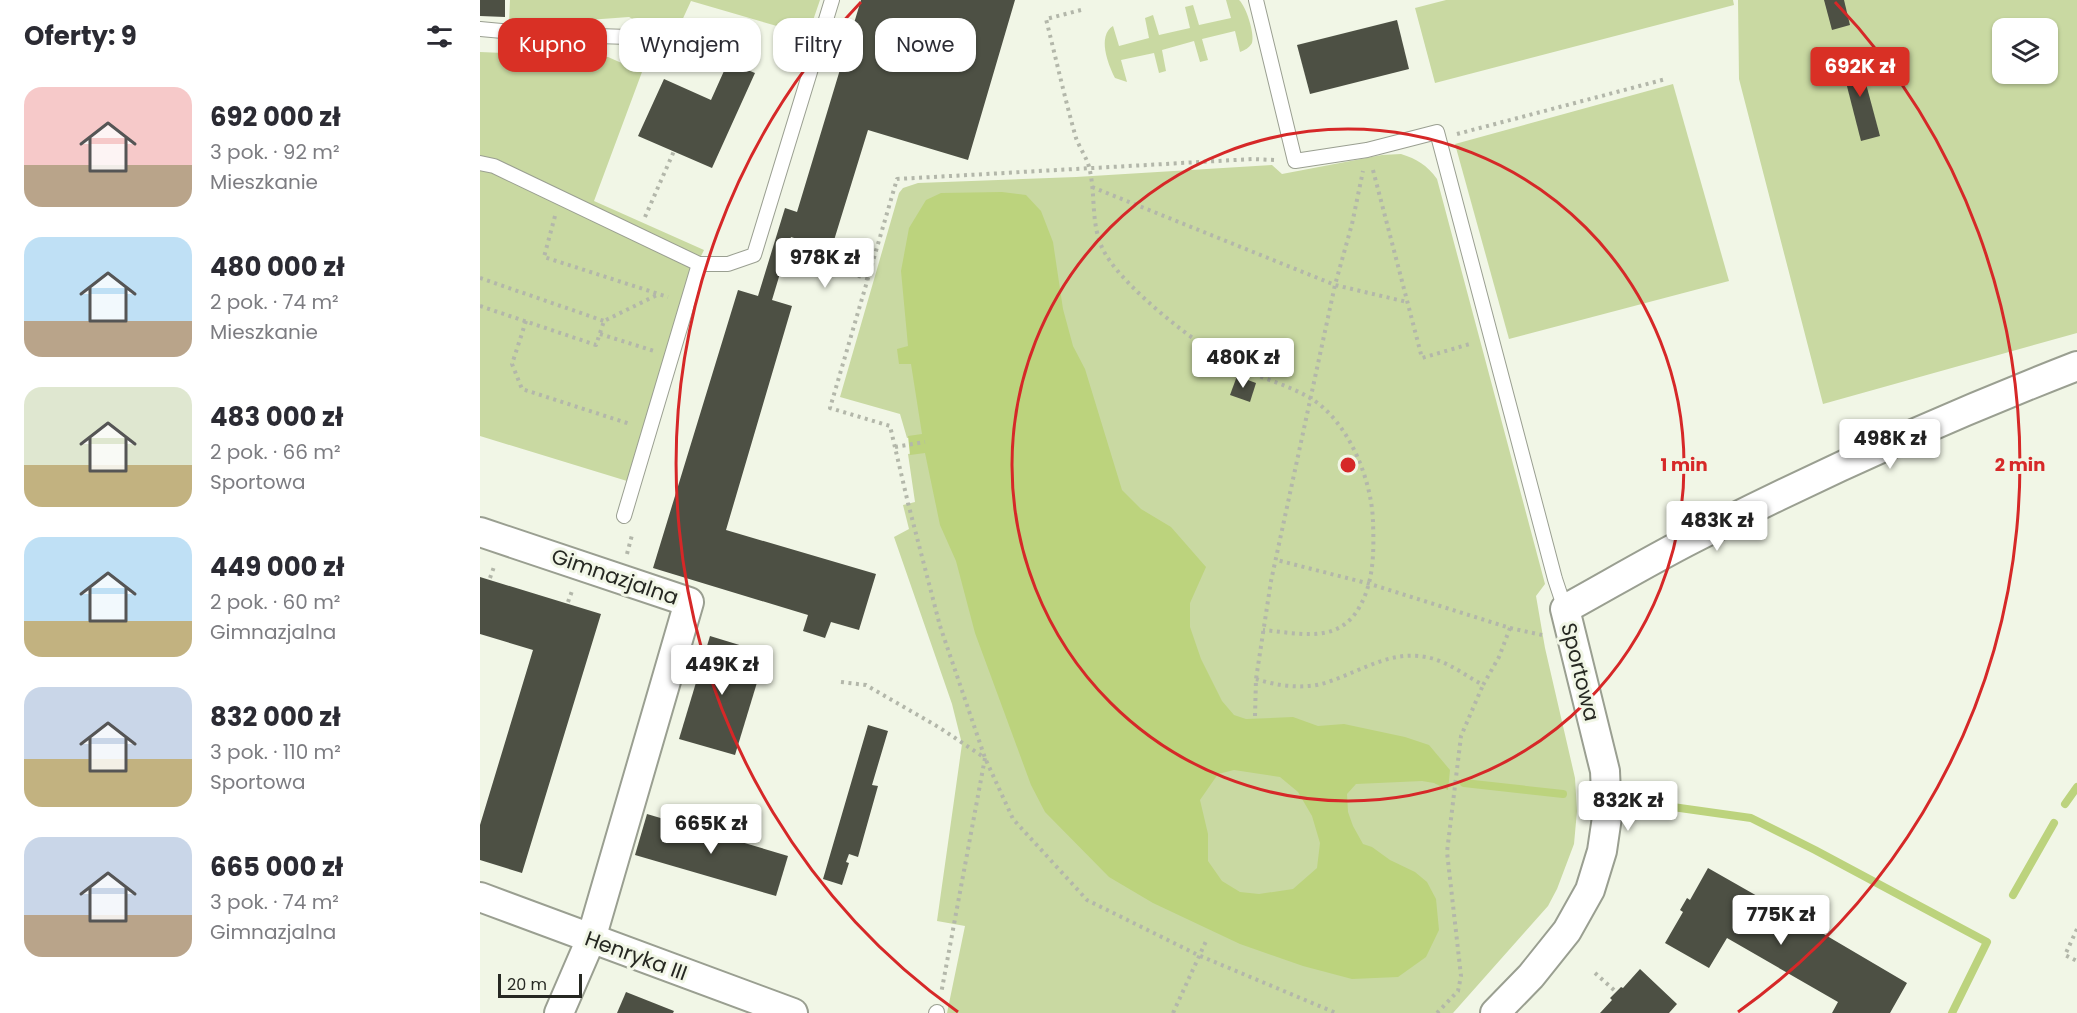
<!DOCTYPE html>
<html lang="pl">
<meta charset="utf-8">
<style>
:root{--surface:#fff;--page:#f7f7f7;--text:#2b2b33;--muted:#7c7c81;--accent:#d93025}
body{margin:0;font-family:Poppins,sans-serif;background:var(--page);color:var(--text);height:100vh;display:flex;flex-direction:column;font-size:22px;white-space:nowrap}
*{box-sizing:border-box;margin:0}
p{font-size:20px;color:var(--muted)}
.icon{flex:none;width:33px;height:33px;fill:none;stroke:currentColor;stroke-width:2;stroke-linecap:round;stroke-linejoin:round}
.map{position:relative;flex:1;overflow:hidden}
.side{display:flex;flex-direction:column;background:var(--surface);width:480px}
.side>*{flex:none}
.top-card{position:absolute;left:18px;top:18px;width:570px;height:54px;display:flex;gap:12px}
.tools{position:absolute;left:1512px;top:18px;display:grid;gap:12px}
.tools a{display:grid;place-items:center;width:66px;height:66px;border-radius:12px;background:var(--surface);box-shadow:0 2px 4px #0004;font-size:30px}
.scale{position:absolute;left:18px;bottom:15px;width:84px;box-sizing:border-box;padding-left:6px;border:3px solid #262822;border-top:0;font-size:16px;line-height:21px;white-space:nowrap;color:#262822;-webkit-text-stroke:4px #f1f6e6;paint-order:stroke}
.price{position:absolute;translate:-50% -51px;padding:0 14px;border-radius:6px;background:#fff;color:#222;font-size:20px;line-height:39px;filter:drop-shadow(0 2px 3px #0008)}
.price::after{content:'';position:absolute;left:50%;top:36px;width:18px;height:14px;margin-left:-9px;background:inherit;clip-path:polygon(0 0,100% 0,50% 100%)}
.price.current{background:var(--accent);color:#fff}
ul{padding:0;list-style:none}
li{display:flex;align-items:center;gap:18px;height:150px;padding:0 24px}
li span{display:grid;place-items:center;flex:none;width:168px;height:120px;border-radius:18px;color:#555}
li>.icon{margin-inline-start:auto}
span .icon{width:72px;height:72px;fill:#fffc;stroke-width:1}
li b{font-size:26px}
h2{display:flex;justify-content:space-between;align-items:center;height:72px;padding:0 24px;font-size:26px}
.chip{padding:0 21px;border-radius:18px;background:var(--surface);box-shadow:0 2px 4px #0004;font-size:21px;line-height:54px}
.chip.current{background:var(--accent);color:#fff}
main{display:flex;flex:1;min-height:0}
.map>svg:first-child{display:block}
.green{fill:#c9d9a2;fill-rule:evenodd}
.water{fill:#bcd37d;fill-rule:evenodd}
.lines{fill:none;stroke-linecap:round;stroke-linejoin:round}
.stream{stroke:#bcd37d;stroke-width:8}
.building{fill:#4d5044}
.lane-casing{stroke:#9a9f91;stroke-width:16}
.street-casing{stroke:#9a9f91;stroke-width:32}
.path{stroke:#b3b7aa;stroke-width:4;stroke-dasharray:3 4.5;stroke-linecap:butt}
.lane{stroke:#fff;stroke-width:14}
.street{stroke:#fff;stroke-width:28}
.ring{fill:none;stroke:#d62828;stroke-width:3}
.labels{text-anchor:middle;stroke-width:6;stroke-linejoin:round;paint-order:stroke}
.street-label{font-size:21px;fill:#262822;stroke:#f1f6e6}
.centre{fill:#d62828;stroke:#f1f6e6;stroke-width:3}
.ring-label{font-size:18px;text-anchor:middle;font-weight:bold;fill:#d62828;stroke:#f1f6e6;stroke-width:6;stroke-linejoin:round;paint-order:stroke}
</style>
<main>
<section class="side">
<h2>Oferty: 9<svg class="icon" aria-label="filters" viewBox="0 0 24 24"><path d="M4 7h16M4 17h16"/><circle cx="9" cy="7" r="2"/><circle cx="15" cy="17" r="2"/></svg></h2>
<ul>
<li><span style="background:linear-gradient(#f6c9c9 65%,#b9a48a 0)"><svg class="icon" aria-label="home" viewBox="0 0 24 24"><path d="M3 11l9-7 9 7M6 9v11h12V9"/></svg></span><div><b>692 000 zł</b><p>3 pok. · 92 m²</p><p>Mieszkanie</p></div></li>
<li><span style="background:linear-gradient(#bfe0f5 70%,#b9a48a 0)"><svg class="icon" aria-label="home" viewBox="0 0 24 24"><path d="M3 11l9-7 9 7M6 9v11h12V9"/></svg></span><div><b>480 000 zł</b><p>2 pok. · 74 m²</p><p>Mieszkanie</p></div></li>
<li><span style="background:linear-gradient(#dfe7d0 65%,#c2b280 0)"><svg class="icon" aria-label="home" viewBox="0 0 24 24"><path d="M3 11l9-7 9 7M6 9v11h12V9"/></svg></span><div><b>483 000 zł</b><p>2 pok. · 66 m²</p><p>Sportowa</p></div></li>
<li><span style="background:linear-gradient(#bfe0f5 70%,#c2b280 0)"><svg class="icon" aria-label="home" viewBox="0 0 24 24"><path d="M3 11l9-7 9 7M6 9v11h12V9"/></svg></span><div><b>449 000 zł</b><p>2 pok. · 60 m²</p><p>Gimnazjalna</p></div></li>
<li><span style="background:linear-gradient(#c9d6e8 60%,#c2b280 0)"><svg class="icon" aria-label="home" viewBox="0 0 24 24"><path d="M3 11l9-7 9 7M6 9v11h12V9"/></svg></span><div><b>832 000 zł</b><p>3 pok. · 110 m²</p><p>Sportowa</p></div></li>
<li><span style="background:linear-gradient(#c9d6e8 65%,#b9a48a 0)"><svg class="icon" aria-label="home" viewBox="0 0 24 24"><path d="M3 11l9-7 9 7M6 9v11h12V9"/></svg></span><div><b>665 000 zł</b><p>3 pok. · 74 m²</p><p>Gimnazjalna</p></div></li>
</ul>
</section>
<div class="map">
<svg width="1597" height="1013" viewBox="0 0 1597 1013">
<rect width="100%" height="100%" fill="#f1f6e6"/>
<!-- green -->
<g class="green">
<path d="M30 0H340L328 35 211 1 193 40 149 17 53 24 29 23Z"/>
<path d="M746 0H759C766 6 775 34 772 43 769 48 765 50 760 52L755 31 722 39 728 60 720 62 714 41 682 50 686 71 679 73 674 53 641 60 647 82 635 78C628 64 617 36 633 26L639 46 669 38 665 18 673 15 679 35 710 28 705 7 713 5 719 25 751 18Z"/>
<path d="M966 0H1253L1254 5 955 83 935 8Z"/>
<path d="M1258 0H1597V333L1343 404 1259 79ZM1522 28H1568V74H1522Z"/>
<path d="M0 52 128 57 162 72 114 201 224 250 204 291 147 481 0 436Z"/>
<path d="M1193 84 1249 281 1029 339 975 144Z"/>
<path d="M921 154C937 159 947 165 957 179L1065 584 1056 596 1065 648 1095 778 1097 811 1094 844 1077 889 1068 906 973 1013H467L485 926 457 921 482 744 472 704 414 537 429 529 423 505 435 502 428 454 446 451 443 436 427 438 420 414 360 397 419 193 423 188 438 183 596 177 792 165 802 174 902 155Z"/>
</g>
<!-- water -->
<path class="water" d="M522 192 546 195 561 211 573 242 583 309 593 346 605 369 642 490 661 509 691 527 726 567 710 603V627L721 659 742 701 754 715 766 719 813 717 838 726 864 724 925 737 949 745 970 770 968 790 954 783 942 781 876 784 867 794 868 812 873 826 883 844 892 847 910 860 935 872 947 882 956 899 959 930 946 957 918 977 872 979 823 966 760 944 673 903 629 877 565 812 551 785 495 633 476 561 460 525 445 453 430 455 428 436 442 434 431 364H419L417 349 428 346 421 271 429 228 446 200 461 193ZM754 770 800 777 818 792 832 816 840 843 837 868 813 889 779 894 760 892 742 881 728 861V834L720 800 738 774Z"/>
<g class="lines">
<!-- stream -->
<g class="stream">
<path d="M984 783 1083 794"/>
<path d="M1150 801 1271 818 1335 850 1507 942 1472 1013"/>
<path d="M1585 804 1597 787"/>
<path d="M1533 895 1574 823"/>
</g>
</g>
<!-- building -->
<g class="building">
<path d="M0 0H25V17L0 16Z"/>
<path d="M381 0H535L488 160 388 130 351 250 311 237 292 300 312 306 246 530 396 574 379 630 351 622 345 638 323 631 328 615 173 568 258 290 278 296 305 208 317 212Z"/>
<path d="M1344 0H1364L1370 25 1352 30Z"/>
<path d="M917 20 929 69 830 94 817 45Z"/>
<path d="M1378 54 1400 136 1381 141 1360 59Z"/>
<path d="M248 62 275 73 232 168 158 136 184 79 231 100Z"/>
<path d="M757 376 776 383 770 402 750 395Z"/>
<path d="M0 577 121 614 42 873 0 860V825L53 650 0 634Z"/>
<path d="M230 636 286 653 255 755 199 739Z"/>
<path d="M388 725 408 731 392 785 398 786 378 857 369 854 366 862 369 863 362 885 343 879Z"/>
<path d="M167 814 308 856 296 896 155 855Z"/>
<path d="M1228 868 1328 925 1329 924 1343 931 1342 933 1427 983 1410 1013H1352L1358 1002 1247 938 1229 968 1185 943 1203 912 1200 910 1207 898 1210 900Z"/>
<path d="M1160 969 1197 1004 1189 1013H1120L1132 1000 1130 998 1141 987 1143 988Z"/>
<path d="M146 992 194 1011 193 1013H137Z"/>
</g>
<g class="lines">
<defs>
<g id="lane">
<path d="M776 0 815 161 887 150 957 132 1075 579 1085 609"/>
<path d="M0 29 54 34 149 37 172 57"/>
<path d="M0 163 14 166 219 264H248L274 255 352 0"/>
<path d="M144 516 219 264"/>
<path d="M456 1013 457 1012"/>
</g>
<g id="street">
<path d="M0 532 209 602 111 939 79 1013"/>
<path d="M0 897 313 1013"/>
<path d="M1015 1013 1051 976 1087 931 1110 890 1122 851 1127 817 1125 771 1085 609C1127 586 1169 561 1212 539 1337 475 1466 417 1597 366"/>
</g>
</defs>
<!-- lane casing -->
<use href="#lane" class="lane-casing"/>
<!-- street casing -->
<use href="#street" class="street-casing"/>
<!-- path -->
<g class="path">
<path d="M601 10 566 19C576 59 585 99 596 138 600 149 608 159 610 171 616 199 610 229 626 255 647 290 718 346 756 366 779 378 807 384 830 398 868 420 892 480 893 522 894 551 894 581 880 606 859 645 819 633 783 630"/>
<path d="M977 134 1186 79"/>
<path d="M794 160 773 159 417 179 350 408 410 426 428 503 460 626 505 758 533 819 607 900 718 955 856 1013"/>
<path d="M893 170 942 358 993 343"/>
<path d="M612 187 855 285 927 302"/>
<path d="M75 216 64 257 188 297"/>
<path d="M165 217 194 151"/>
<path d="M306 255 389 279"/>
<path d="M0 278 124 321"/>
<path d="M0 306 116 345 124 321 179 294"/>
<path d="M46 321 32 364 42 389 150 424"/>
<path d="M120 334 174 351"/>
<path d="M415 447 445 442"/>
<path d="M147 554 152 535"/>
<path d="M10 578 15 564"/>
<path d="M88 602 92 591"/>
<path d="M1030 628 1062 635"/>
<path d="M776 679C798 686 825 690 848 682 884 670 915 647 954 659 971 664 988 677 1003 685L1019 657 1030 628 890 584 797 560"/>
<path d="M361 682 386 685 460 728 505 758 461 994"/>
<path d="M775 716 776 679 791 581 855 285 872 224 883 171"/>
<path d="M1597 929 1585 955 1597 961"/>
<path d="M1115 973 1134 990"/>
<path d="M693 1013 727 939"/>
<path d="M957 1013 978 991 981 976 967 852 981 736 1003 685"/>
</g>
<!-- lane -->
<use href="#lane" class="lane"/>
<!-- street -->
<use href="#street" class="street"/>
</g>
<!-- distance rings -->
<g class="ring">
<circle cx="868" cy="465" r="336"/>
<path d="M478 1012A672 672 0 0 1 381 2M1355 2A672 672 0 0 1 1258 1012"/>
</g>
<g class="labels">
<!-- street labels -->
<g class="street-label">
<text transform="translate(135 577) rotate(19)" y="7">Gimnazjalna</text>
<text transform="translate(1100 672) rotate(76)" y="7">Sportowa</text>
<text transform="translate(156 956) rotate(20)" y="7">Henryka III</text>
</g>
</g>
<circle cx="868" cy="465" r="9" class="centre"/>
<g class="ring-label">
<text x="1204" y="471">1 min</text>
<text x="1540" y="471">2 min</text>
</g>
</svg>
<div class="tools">
<a><svg class="icon" aria-label="layers" viewBox="0 0 24 24"><path d="M12 4l9 5-9 5-9-5zM3 14l9 5 9-5"/></svg></a>
</div>
<div class="scale">20 m</div>
<b class="price current" style="left:1380px;top:98px">692K zł</b>
<b class="price" style="left:345px;top:289px">978K zł</b>
<b class="price" style="left:763px;top:389px">480K zł</b>
<b class="price" style="left:1410px;top:470px">498K zł</b>
<b class="price" style="left:1237px;top:552px">483K zł</b>
<b class="price" style="left:242px;top:696px">449K zł</b>
<b class="price" style="left:1148px;top:832px">832K zł</b>
<b class="price" style="left:231px;top:855px">665K zł</b>
<b class="price" style="left:1301px;top:946px">775K zł</b>
<div class="top-card">
<a class="chip current">Kupno</a>
<a class="chip">Wynajem</a>
<a class="chip">Filtry</a>
<a class="chip">Nowe</a>
</div>
</div>
</main>
